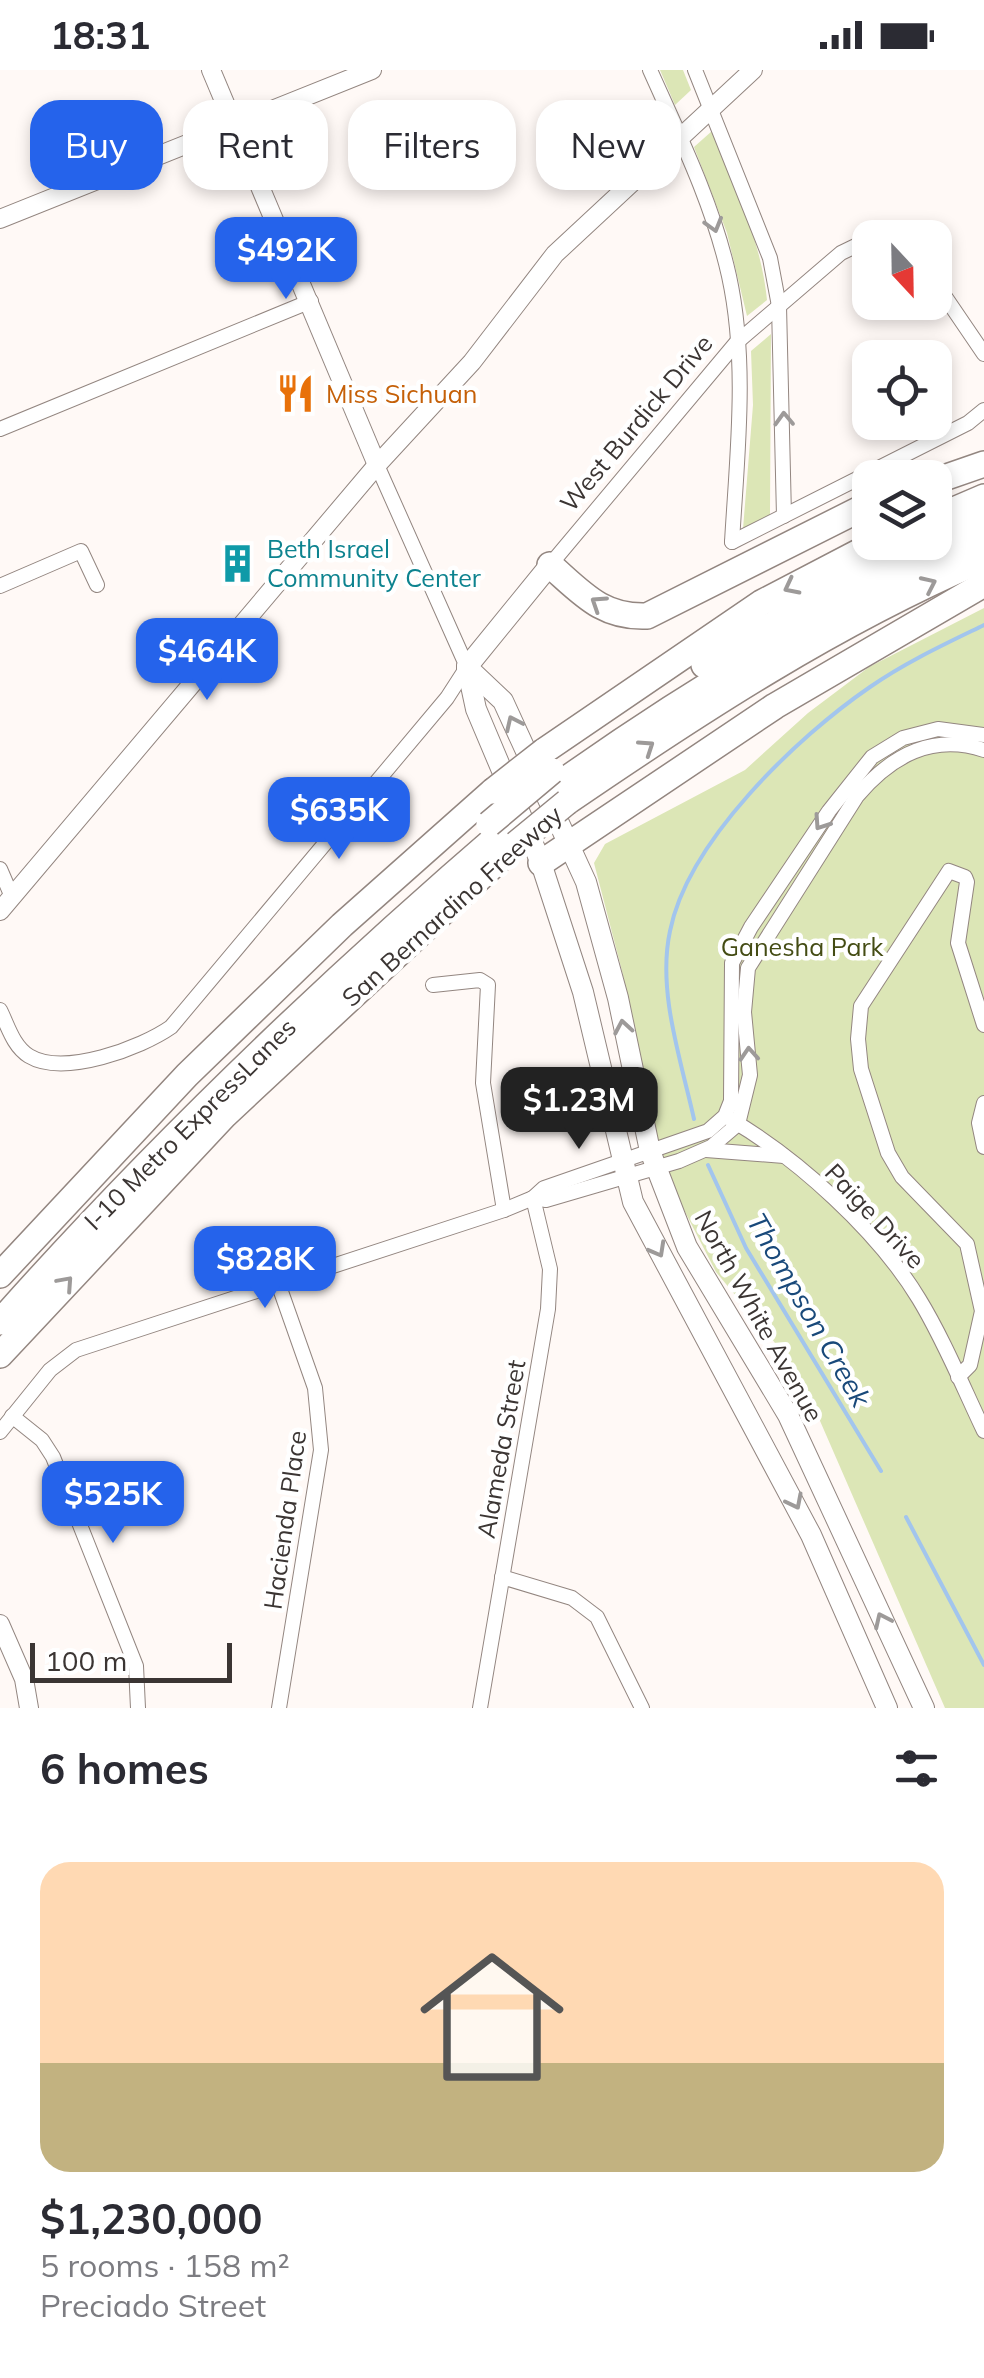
<!DOCTYPE html>
<meta charset="utf-8">
<style>
:root{--surface:#fff;--page:#f2f2f3;--text:#2b2b33;--muted:#7c7c81;--accent:#2563eb}
body{margin:0;font-family:Mulish,sans-serif;background:var(--page);color:var(--text);height:100vh;display:flex;flex-direction:column;font-size:38px;white-space:nowrap}
*{box-sizing:border-box;margin:0}
p{font-size:32px;color:var(--muted)}
.icon{flex:none;width:55px;height:55px;fill:none;stroke:currentColor;stroke-width:2;stroke-linecap:round;stroke-linejoin:round}
.map{position:relative;height:1638px;overflow:hidden}
.details{display:flex;flex-direction:column;background:var(--surface);flex:1}
.details>*{flex:none}
.banner{position:absolute;left:30px;top:30px;width:925px;height:90px;display:flex;gap:20px}
.needle{width:65px;rotate:158deg}
.tools{position:absolute;left:852px;top:150px;display:grid;gap:20px}
.tools a{display:grid;place-items:center;width:100px;height:100px;border-radius:20px;background:var(--surface);box-shadow:0 5px 15px #0003;font-size:50px}
.scale{position:absolute;left:30px;bottom:25px;width:202px;box-sizing:border-box;padding-left:10px;border:5px solid #3b3533;border-top:0;font-size:28px;line-height:35px;white-space:nowrap;color:#3b3533;-webkit-text-stroke:8px #fff;paint-order:stroke}
.price{position:absolute;translate:-50% -85px;padding:0 22px;border-radius:20px;background:var(--accent);color:#fff;font-size:32px;line-height:65px;filter:drop-shadow(0 2px 5px #0008)}
.price::after{content:'';position:absolute;left:50%;top:60px;width:30px;height:22px;margin-left:-15px;background:inherit;clip-path:polygon(0 0,100% 0,50% 100%)}
.price.on{background:#222;color:#fff}
ul{padding:0;list-style:none}
li{display:grid;align-content:center;gap:20px;height:530px;padding:0 40px}
li span{display:grid;place-items:center;height:310px;border-radius:30px;color:#555}
li>.icon{margin-inline-start:auto}
span .icon{width:180px;height:180px;fill:#fffc;stroke-width:1}
li b{font-size:42px}
h2{display:flex;justify-content:space-between;align-items:center;height:120px;padding:0 40px;font-size:42px}
.tag{padding:0 35px;border-radius:30px;background:var(--surface);box-shadow:0 5px 15px #0003;font-size:35px;line-height:90px}
.tag.on{background:var(--accent);color:#fff}
.status{display:flex;justify-content:space-between;align-items:center;height:70px;padding:0 50px;background:var(--surface);direction:ltr}
.status svg{height:28px;fill:currentColor}
.map>svg:first-child{display:block}
.green{fill:#dce6b6}
.lines{fill:none;stroke-linecap:round;stroke-linejoin:round}
.stream{stroke:#a2c5ed;stroke-width:4}
.minor-casing{stroke:#938680;stroke-width:16}
.tertiary-casing{stroke:#938680;stroke-width:20}
.secondary-casing{stroke:#938680;stroke-width:22}
.motorway-casing{stroke:#938680;stroke-width:28}
.minor{stroke:#fff;stroke-width:14}
.tertiary{stroke:#fff;stroke-width:18}
.secondary{stroke:#fff;stroke-width:20}
.motorway{stroke:#fff;stroke-width:25}
.motorway-bridge-casing{stroke:#938680;stroke-width:28;stroke-linecap:butt}
.motorway-bridge{stroke:#fff;stroke-width:25}
.oneway{stroke:#9d9a99}
.labels{text-anchor:middle;stroke-width:9;stroke-linejoin:round;paint-order:stroke}
.food-label{font-size:25px;fill:#c56008;stroke:#fff;text-anchor:start}
.street-label{font-size:25px;fill:#3b3533;stroke:#fff}
.culture-label{font-size:25px;fill:#0d838f;stroke:#fff;text-anchor:start}
.park-label{font-size:25px;fill:#444c14;stroke:#fff}
.water-label{font-size:28px;font-style:italic;fill:#19497a;stroke:#fff}
</style>
<div class="status"><b>18:31</b><svg viewBox="0 0 49 12"><path d="M0 12V9h3v3zM5 12V6h3v6zM10 12V3h3v9zM15 12V0h3v12zM26 1h20v11H26zM47 4h2v5h-2z"/></svg></div>
<div class="map">
<svg width="984" height="1638" viewBox="0 0 984 1638">
<rect width="100%" height="100%" fill="#fff9f6"/>
<!-- green -->
<g class="green">
<path d="M660 0H683L691 20 675 35Z"/>
<path d="M712 61C735 116 761 170 767 230L747 246 727 163 694 77Z"/>
<path d="M771 264 770 445 743 459 753 335 751 281Z"/>
<path d="M984 538V1638H945L817 1344 780 1279 716 1202 682 1136 654 1060 622 901 594 793 605 774 745 700 808 643 869 597Z"/>
</g>
<g class="lines">
<!-- stream -->
<g class="stream">
<path d="M694 1049C681 990 657 921 670 861 688 771 797 667 870 617 906 592 945 574 984 555"/>
<path d="M708 1095 746 1178 881 1401"/>
<path d="M906 1447 984 1595"/>
</g>
<defs>
<g id="minor">
<path d="M650 0C680 67 713 134 729 206 748 293 737 385 732 472"/>
<path d="M695 0 770 188 779 236 784 446"/>
<path d="M935 212 984 284"/>
<path d="M0 359 311 231"/>
<path d="M732 472 968 353 984 340"/>
<path d="M550 495 736 273 841 183 870 169"/>
<path d="M0 516 81 481 97 515"/>
<path d="M0 799 12 827"/>
<path d="M433 915 480 910 488 915 483 1013 504 1140"/>
<path d="M0 940C8 956 13 976 29 986 64 1007 141 978 171 957L447 628 467 597 377 395"/>
<path d="M984 1033 979 1053 984 1077"/>
<path d="M730 1049C797 1088 878 1161 919 1229 944 1270 963 1317 984 1361"/>
<path d="M706 1080 784 1086"/>
<path d="M533 1128 546 1130 679 1091 711 1077 738 1054 750 1005 744 942 748 898 857 726C891 686 932 663 984 680"/>
<path d="M278 1213 315 1318 321 1380 279 1638"/>
<path d="M958 1307 970 1295 982 1241 967 1174 902 1107 888 1083 861 999 858 969 861 936 949 801 965 807 967 812 958 873 984 955"/>
<path d="M12 1346 42 1370 53 1387 136 1596 138 1638"/>
<path d="M0 1362 50 1300 76 1280 504 1140 533 1128 544 1118 708 1061 725 1046 731 1031 732 893 751 857 829 741 872 687 903 668 938 659 984 665"/>
<path d="M502 1507 572 1528 597 1547 642 1638"/>
<path d="M480 1638 548 1239 550 1199 533 1128"/>
</g>
<g id="tertiary">
<path d="M211 0 377 395"/>
<path d="M0 149 372 0"/>
<path d="M0 841 377 395 472 292 555 184 753 0"/>
<path d="M0 1554 24 1609 29 1638"/>
</g>
<g id="secondary">
<path d="M467 597 503 631 586 812 618 928 650 1081 687 1177 788 1345 924 1638"/>
<path d="M467 597 476 639 541 793 583 922 633 1132 811 1465 887 1638"/>
<path d="M467 597 550 495"/>
</g>
<g id="motorway">
<path d="M935 411 984 394"/>
<path d="M935 448 984 427"/>
<path d="M935 469 984 448"/>
<path d="M550 495C582 523 602 548 647 546L870 434"/>
<path d="M704 595 819 527 927 472"/>
<path d="M544 681 761 533 878 472"/>
<path d="M558 715C694 618 832 536 984 466"/>
<path d="M567 732C700 641 835 553 984 489"/>
<path d="M541 793 775 636 984 514"/>
<path d="M0 1205 187 1005 342 855 493 721"/>
<path d="M0 1252C157 1075 329 911 508 757"/>
<path d="M0 1285 225 1045 516 774"/>
</g>
</defs>
<!-- minor casing -->
<use href="#minor" class="minor-casing"/>
<!-- tertiary casing -->
<use href="#tertiary" class="tertiary-casing"/>
<!-- secondary casing -->
<use href="#secondary" class="secondary-casing"/>
<!-- motorway casing -->
<use href="#motorway" class="motorway-casing"/>
<!-- minor -->
<use href="#minor" class="minor"/>
<!-- tertiary -->
<use href="#tertiary" class="tertiary"/>
<!-- secondary -->
<use href="#secondary" class="secondary"/>
<!-- motorway -->
<use href="#motorway" class="motorway"/>
<defs>
<g id="motorway-bridge">
<path d="M493 721 544 681"/>
<path d="M489 754 552 701"/>
<path d="M516 774 567 732"/>
</g>
</defs>
<!-- motorway-bridge casing -->
<use href="#motorway-bridge" class="motorway-bridge-casing"/>
<!-- motorway-bridge -->
<use href="#motorway-bridge" class="motorway-bridge"/>
</g>
<!-- one-way arrows -->
<defs><path id="oneway-chevron" d="M-2-3.5L2.5 0L-2 3.5" fill="none" stroke-width="1.6" stroke-linecap="round" stroke-linejoin="round" transform="scale(2.5)"/></defs>
<g class="oneway">
<use href="#oneway-chevron" transform="translate(714 155) rotate(74)"/>
<use href="#oneway-chevron" transform="translate(784 349) rotate(-92)"/>
<use href="#oneway-chevron" transform="translate(929 514) rotate(-25)"/>
<use href="#oneway-chevron" transform="translate(791 517) rotate(153)"/>
<use href="#oneway-chevron" transform="translate(598 533) rotate(-147)"/>
<use href="#oneway-chevron" transform="translate(513 653) rotate(-115)"/>
<use href="#oneway-chevron" transform="translate(647 677) rotate(-34)"/>
<use href="#oneway-chevron" transform="translate(821 753) rotate(124)"/>
<use href="#oneway-chevron" transform="translate(623 957) rotate(-100)"/>
<use href="#oneway-chevron" transform="translate(749 984) rotate(-94)"/>
<use href="#oneway-chevron" transform="translate(658 1180) rotate(61)"/>
<use href="#oneway-chevron" transform="translate(66 1213) rotate(-48)"/>
<use href="#oneway-chevron" transform="translate(795 1432) rotate(63)"/>
<use href="#oneway-chevron" transform="translate(882 1550) rotate(-115)"/>
</g>
<!-- icons -->
<defs>
<symbol id="restaurant-bare" viewBox="-9 -9 18 18"><path d="M-5-6h1v4h1v-4h1v4h1v-4h1v5L-1.5 .5V6h-2V.5L-5-1ZM5-6V6H3V1.5H1.5Q1.5-4 5-6Z" fill="#e8710a" stroke="#fff" stroke-width="2.5" paint-order="stroke"/></symbol>
<symbol id="building-bare" viewBox="-9 -9 18 18"><path d="M-4-6H4V6H1V3H-1V6H-4ZM-2.5-4.3h1.7v1.8h-1.7ZM.8-4.3h1.7v1.8H.8ZM-2.5-1h1.7V.8h-1.7ZM.8-1h1.7V.8H.8Z" fill="#0f9aa8" stroke="#fff" stroke-width="2.5" paint-order="stroke"/></symbol>
</defs>
<g fill-rule="evenodd">
<use href="#restaurant-bare" x="268" y="296" width="55" height="55"/>
<use href="#building-bare" x="210" y="466" width="55" height="55"/>
</g>
<g class="labels">
<!-- food labels -->
<g class="food-label">
<text x="326" y="333">Miss Sichuan</text>
</g>
<!-- street labels -->
<g class="street-label">
<text transform="translate(636 353) rotate(-50)" y="9">West Burdick Drive</text>
<text transform="translate(452 836) rotate(-42)" y="9">San Bernardino Freeway</text>
<text transform="translate(190 1054) rotate(-45)" y="9">I-10 Metro ExpressLanes</text>
<text transform="translate(875 1146) rotate(47)" y="9">Paige Drive</text>
<text transform="translate(759 1246) rotate(61)" y="9">North White Avenue</text>
<text transform="translate(501 1379) rotate(-80)" y="9">Alameda Street</text>
<text transform="translate(285 1450) rotate(-82)" y="9">Hacienda Place</text>
</g>
<!-- culture labels -->
<g class="culture-label">
<text x="267" y="488">Beth Israel<tspan x="267" dy="29">Community Center</tspan></text>
</g>
<!-- park labels -->
<g class="park-label">
<text x="802" y="886">Ganesha Park</text>
</g>
<!-- water labels -->
<g class="water-label">
<text transform="translate(809 1240) rotate(60)" y="10">Thompson Creek</text>
</g>
</g>
</svg>
<div class="tools">
<a><svg class="needle" viewBox="-14 -14 28 28"><path d="M0-13l5 13h-10z" fill="#e53935"/><path d="M0 13l5-13h-10z" fill="#7c7c81"/></svg></a>
<a><svg class="icon" aria-label="locate" viewBox="0 0 24 24"><circle cx="12" cy="12" r="6"/><path d="M12 2v4M12 18v4M2 12h4M18 12h4"/></svg></a>
<a><svg class="icon" aria-label="layers" viewBox="0 0 24 24"><path d="M12 4l9 5-9 5-9-5zM3 14l9 5 9-5"/></svg></a>
</div>
<div class="scale">100 m</div>
<b class="price" style="left:286px;top:232px">$492K</b>
<b class="price" style="left:207px;top:633px">$464K</b>
<b class="price" style="left:339px;top:792px">$635K</b>
<b class="price on" style="left:579px;top:1082px">$1.23M</b>
<b class="price" style="left:265px;top:1241px">$828K</b>
<b class="price" style="left:113px;top:1476px">$525K</b>
<div class="banner">
<a class="tag on">Buy</a>
<a class="tag">Rent</a>
<a class="tag">Filters</a>
<a class="tag">New</a>
</div>
</div>
<section class="details">
<h2>6 homes<svg class="icon" aria-label="filters" viewBox="0 0 24 24"><path d="M4 7h16M4 17h16"/><circle cx="9" cy="7" r="2"/><circle cx="15" cy="17" r="2"/></svg></h2>
<ul>
<li><span style="background:linear-gradient(#ffd9b3 65%,#c2b280 0)"><svg class="icon" aria-label="home" viewBox="0 0 24 24"><path d="M3 11l9-7 9 7M6 9v11h12V9"/></svg></span><div><b>$1,230,000</b><p>5 rooms · 158 m²</p><p>Preciado Street</p></div></li>
</ul>
</section>
